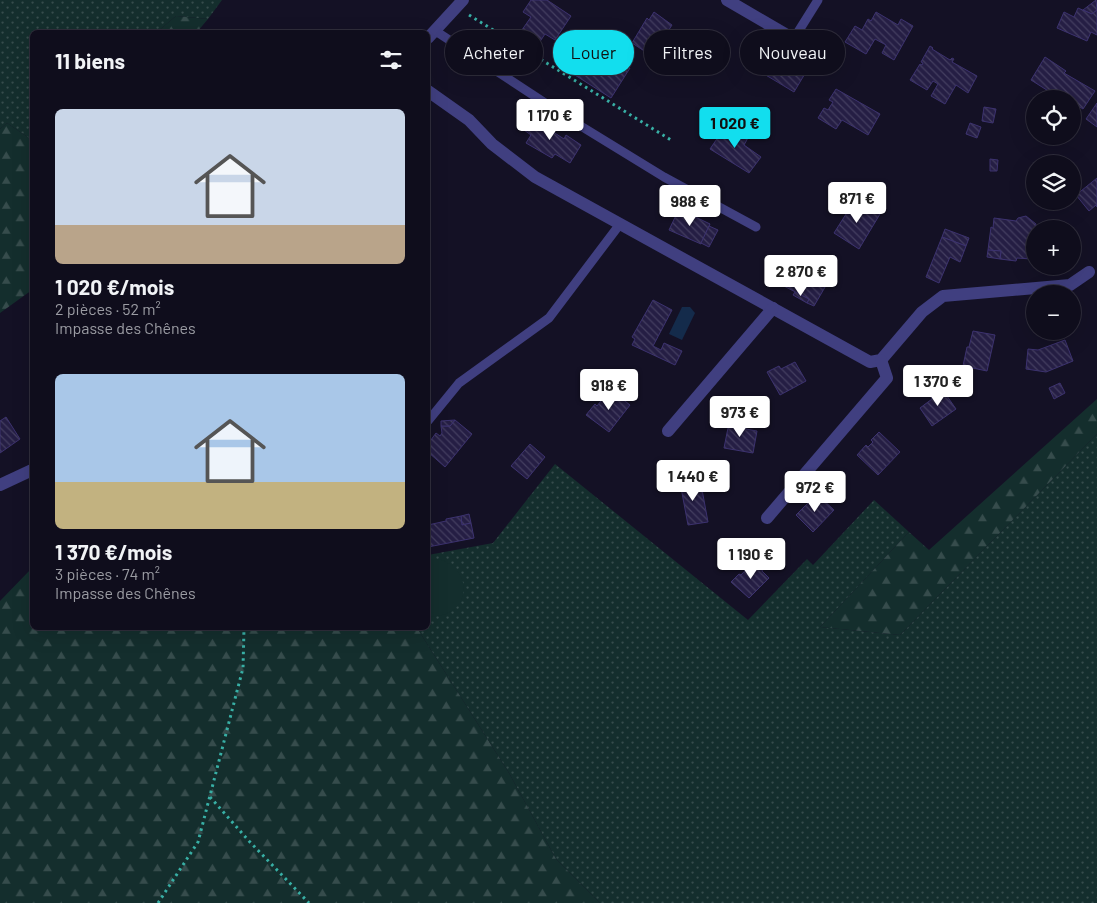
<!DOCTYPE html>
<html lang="fr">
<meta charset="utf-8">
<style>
:root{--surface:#0f0d1c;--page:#181625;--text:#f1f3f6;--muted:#9b9ca3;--line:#2f2d3b;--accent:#12deee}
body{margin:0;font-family:Barlow,sans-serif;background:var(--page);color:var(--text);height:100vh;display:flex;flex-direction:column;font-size:19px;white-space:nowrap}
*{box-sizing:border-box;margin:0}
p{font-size:16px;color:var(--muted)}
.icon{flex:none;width:28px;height:28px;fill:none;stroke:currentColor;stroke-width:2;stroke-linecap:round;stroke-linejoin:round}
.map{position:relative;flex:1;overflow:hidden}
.sheet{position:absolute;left:30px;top:30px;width:400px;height:600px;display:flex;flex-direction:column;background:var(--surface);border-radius:8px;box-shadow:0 5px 20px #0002,0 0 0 1px var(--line)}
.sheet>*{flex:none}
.hud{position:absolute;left:445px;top:30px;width:475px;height:45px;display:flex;gap:10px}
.buttons{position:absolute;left:1026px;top:90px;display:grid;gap:10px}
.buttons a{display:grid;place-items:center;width:55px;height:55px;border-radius:50%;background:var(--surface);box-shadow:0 5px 20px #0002,0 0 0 1px var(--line);font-size:25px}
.price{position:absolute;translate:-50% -42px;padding:0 11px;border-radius:5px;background:#fff;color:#222;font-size:16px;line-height:32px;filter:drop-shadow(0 1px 2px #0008)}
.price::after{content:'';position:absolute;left:50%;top:30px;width:15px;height:11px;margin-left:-8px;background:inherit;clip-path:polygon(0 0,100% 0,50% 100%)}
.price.current{background:var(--accent);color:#111}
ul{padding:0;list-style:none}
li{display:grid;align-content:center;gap:10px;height:265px;padding:0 25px}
li span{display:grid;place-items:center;height:155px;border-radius:8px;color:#555}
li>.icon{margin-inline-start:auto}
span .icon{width:90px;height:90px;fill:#fffc;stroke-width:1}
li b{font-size:21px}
h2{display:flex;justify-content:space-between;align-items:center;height:60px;padding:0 25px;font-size:21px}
.pill{padding:0 18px;border-radius:22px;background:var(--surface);box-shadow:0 5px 20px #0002,0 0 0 1px var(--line);font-size:18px;line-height:45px}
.pill.current{background:var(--accent);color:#111}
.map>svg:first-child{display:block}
.grass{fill:url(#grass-dots)}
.forest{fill:url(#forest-firs)}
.park{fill:#142e2d}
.water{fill:#142b4b}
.building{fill:url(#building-back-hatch);stroke:#3c326f}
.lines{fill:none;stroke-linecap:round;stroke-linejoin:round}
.path{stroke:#38afa5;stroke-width:3;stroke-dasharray:2.5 4;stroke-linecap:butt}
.service{stroke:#403f80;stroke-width:9}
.minor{stroke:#403f80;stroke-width:12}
</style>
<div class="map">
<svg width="1097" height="903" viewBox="0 0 1097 903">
<defs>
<pattern id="grass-dots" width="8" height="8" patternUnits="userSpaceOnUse" patternTransform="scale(1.25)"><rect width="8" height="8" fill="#142e2d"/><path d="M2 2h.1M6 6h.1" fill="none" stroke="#364c4c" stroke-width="1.8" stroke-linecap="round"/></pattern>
<pattern id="forest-firs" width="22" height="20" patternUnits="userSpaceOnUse" patternTransform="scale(1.25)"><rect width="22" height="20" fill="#142e2d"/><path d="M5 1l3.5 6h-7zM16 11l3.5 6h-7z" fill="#364c4c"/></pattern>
<pattern id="building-back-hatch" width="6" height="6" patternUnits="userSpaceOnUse" patternTransform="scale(1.25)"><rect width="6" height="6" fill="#251e44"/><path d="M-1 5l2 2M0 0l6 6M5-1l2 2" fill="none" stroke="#443e60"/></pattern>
</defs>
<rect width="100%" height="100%" fill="#141125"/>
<!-- grass -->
<g class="grass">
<path d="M0 0H222L208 19 176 16 157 32H32V135L29 138 7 123 0 129Z"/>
<path d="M1097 434V903H600L556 859 509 773 417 628H428V555L493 543 555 464 748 620 807 559 813 565 874 500 909 532 820 627 900 635Z"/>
</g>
<!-- forest -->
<g class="forest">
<path d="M176 16 208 19 197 32H157Z"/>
<path d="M7 123 29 138 32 135V290L0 313V129Z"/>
<path d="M1097 399V434L900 635 820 627 909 532 929 550Z"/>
<path d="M32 568V628H417L509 773 556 859 600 903H0V601Z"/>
</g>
<!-- park -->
<path class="park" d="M439 559C478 572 468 620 428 616V560Z"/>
<!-- water -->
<path class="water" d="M682 307H690L695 313 682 340 669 334Z"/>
<!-- building -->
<g class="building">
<path d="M531 0H547L571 16 555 40 545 34 535 49 517 37 531 17 523 12Z"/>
<path d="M1096 0 1097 10 1092 14 1083 10Z"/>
<path d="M1078 8 1092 14 1097 10V35L1091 32 1087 41 1057 28 1064 12 1074 17Z"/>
<path d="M654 12 672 25 652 56 632 43 647 18 649 20Z"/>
<path d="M876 12 898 25 901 19 913 26 894 60 882 53 886 45 875 39 866 54 845 42 855 26 862 30 868 19 871 21Z"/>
<path d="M930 46 933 48 932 49 950 60 952 58 954 59 952 62 977 76 968 93 956 85 945 104 931 96 938 84 933 81 927 90 910 80 920 64 922 65 923 63 921 62Z"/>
<path d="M597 47 630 68 611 98 567 70 574 56 587 64Z"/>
<path d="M760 47 772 54 773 52 806 72 794 92 749 65Z"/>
<path d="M1045 57 1066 71 1064 73 1095 91 1083 109 1072 102V99H1061L1031 80Z"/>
<path d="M836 89 880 114 868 135 842 120 836 129 818 118 824 108 828 110 833 102 829 100Z"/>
<path d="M1097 103V127L1086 119Z"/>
<path d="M984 107 996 109 993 123 982 121Z"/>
<path d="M530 117 564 139 566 135 581 145 570 163 555 154 552 158 526 143 531 135 524 130 523 127Z"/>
<path d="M970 123 981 127 977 138 966 134Z"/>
<path d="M727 124 748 138 744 145 761 157 749 173 710 149Z"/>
<path d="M990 159 998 160 997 171H990Z"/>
<path d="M1097 178V207L1096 205 1089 211 1076 195Z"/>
<path d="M859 194 883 209 880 214 855 200Z"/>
<path d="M855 200 880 214 859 249 834 233Z"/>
<path d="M679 209 710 224 701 244 669 230Z"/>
<path d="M1026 216 1036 224 1031 259 1017 258 1016 261 1000 259 1001 251 988 250 991 227 993 228 994 218 1016 221 1018 218Z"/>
<path d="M709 226 718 230 709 247 701 243Z"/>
<path d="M945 229 969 238 966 246 942 237Z"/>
<path d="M942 237 966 246 960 262 950 257 939 283 926 277Z"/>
<path d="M988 250 1001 251 1000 259 987 257Z"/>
<path d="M792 262 828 282 814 306 807 303 809 299 780 284Z"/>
<path d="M795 292 809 299 807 303 793 295Z"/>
<path d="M653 300 672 310 653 346 661 350 664 343 682 351 675 365 632 345 635 339 632 337Z"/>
<path d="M973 331 995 335 987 371 963 366 967 347H969Z"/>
<path d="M1065 340 1073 361 1046 372 1026 369 1028 349 1038 350Z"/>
<path d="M795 362 806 381 780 395 767 372 779 366 781 369Z"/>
<path d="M1060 383 1065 393 1054 399 1049 388Z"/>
<path d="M940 386 956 409 932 426 920 408 932 399 929 394Z"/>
<path d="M610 389 630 405 609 432 586 415 595 404 597 406Z"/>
<path d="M6 417 20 439 0 453V421Z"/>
<path d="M455 420 472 434 445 467 428 452V444L436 433 440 436 442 433 441 426H450Z"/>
<path d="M455 420 450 426H441V421Z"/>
<path d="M729 423 746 426V429L757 431 753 453 724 448Z"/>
<path d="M879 432 900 452 878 475 857 455 866 445 868 447 873 442 871 440Z"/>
<path d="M530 444 545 457 527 479 511 466Z"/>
<path d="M699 473 701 484 692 486 689 475Z"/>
<path d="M689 475 692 486 701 484 708 522 688 525 679 477Z"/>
<path d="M817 494 834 510 813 532 796 515Z"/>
<path d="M469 514 471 523 462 525 461 516Z"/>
<path d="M461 516 462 525 471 523 474 538 428 547V525L446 521V519Z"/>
<path d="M754 561 763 569 762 571 769 578 749 598 731 582 739 574 741 575Z"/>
</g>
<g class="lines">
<!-- path -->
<g class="path">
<path d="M469 15 671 140"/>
<path d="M210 797 249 841 309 903"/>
<path d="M158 903 198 842 243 668 244 628"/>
</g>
<!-- service -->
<g class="service">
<path d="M434 30 571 120 664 177 756 227"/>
<path d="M793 40 818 0"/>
<path d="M428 421 459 383 549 318 620 224"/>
</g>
<!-- minor -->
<g class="minor">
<path d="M727 0 828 59"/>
<path d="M428 38 463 0"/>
<path d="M428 91 469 120 492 144 535 177 870 362 881 360 922 312 943 296 1070 285 1089 272"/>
<path d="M668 431 773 308"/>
<path d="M0 485 32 470"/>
<path d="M767 518 887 378 881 360"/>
</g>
</g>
</svg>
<div class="buttons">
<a><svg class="icon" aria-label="locate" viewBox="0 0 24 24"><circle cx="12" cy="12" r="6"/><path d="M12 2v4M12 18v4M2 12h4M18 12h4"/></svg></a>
<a><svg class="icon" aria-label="layers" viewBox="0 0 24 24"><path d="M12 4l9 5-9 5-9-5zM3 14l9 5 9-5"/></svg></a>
<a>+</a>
<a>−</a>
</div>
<b class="price" style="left:550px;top:141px">1 170 €</b>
<b class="price current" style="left:735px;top:149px">1 020 €</b>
<b class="price" style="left:857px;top:224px">871 €</b>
<b class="price" style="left:690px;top:227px">988 €</b>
<b class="price" style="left:801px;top:297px">2 870 €</b>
<b class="price" style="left:938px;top:407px">1 370 €</b>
<b class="price" style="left:609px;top:411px">918 €</b>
<b class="price" style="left:740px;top:438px">973 €</b>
<b class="price" style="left:693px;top:502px">1 440 €</b>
<b class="price" style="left:815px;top:513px">972 €</b>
<b class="price" style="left:751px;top:580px">1 190 €</b>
<div class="hud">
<a class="pill">Acheter</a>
<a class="pill current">Louer</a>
<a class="pill">Filtres</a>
<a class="pill">Nouveau</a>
</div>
<section class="sheet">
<h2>11 biens<svg class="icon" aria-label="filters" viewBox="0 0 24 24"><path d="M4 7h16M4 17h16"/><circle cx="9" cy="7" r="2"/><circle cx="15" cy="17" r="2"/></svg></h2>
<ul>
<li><span style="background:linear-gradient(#c9d6e8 75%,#b9a48a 0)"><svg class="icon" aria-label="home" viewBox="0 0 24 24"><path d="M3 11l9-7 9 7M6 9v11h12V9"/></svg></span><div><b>1 020 €/mois</b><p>2 pièces · 52 m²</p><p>Impasse des Chênes</p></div></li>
<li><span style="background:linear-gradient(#a9c7e8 70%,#c2b280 0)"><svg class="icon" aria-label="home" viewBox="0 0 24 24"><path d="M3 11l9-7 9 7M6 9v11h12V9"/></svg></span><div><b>1 370 €/mois</b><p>3 pièces · 74 m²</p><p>Impasse des Chênes</p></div></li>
</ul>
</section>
</div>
